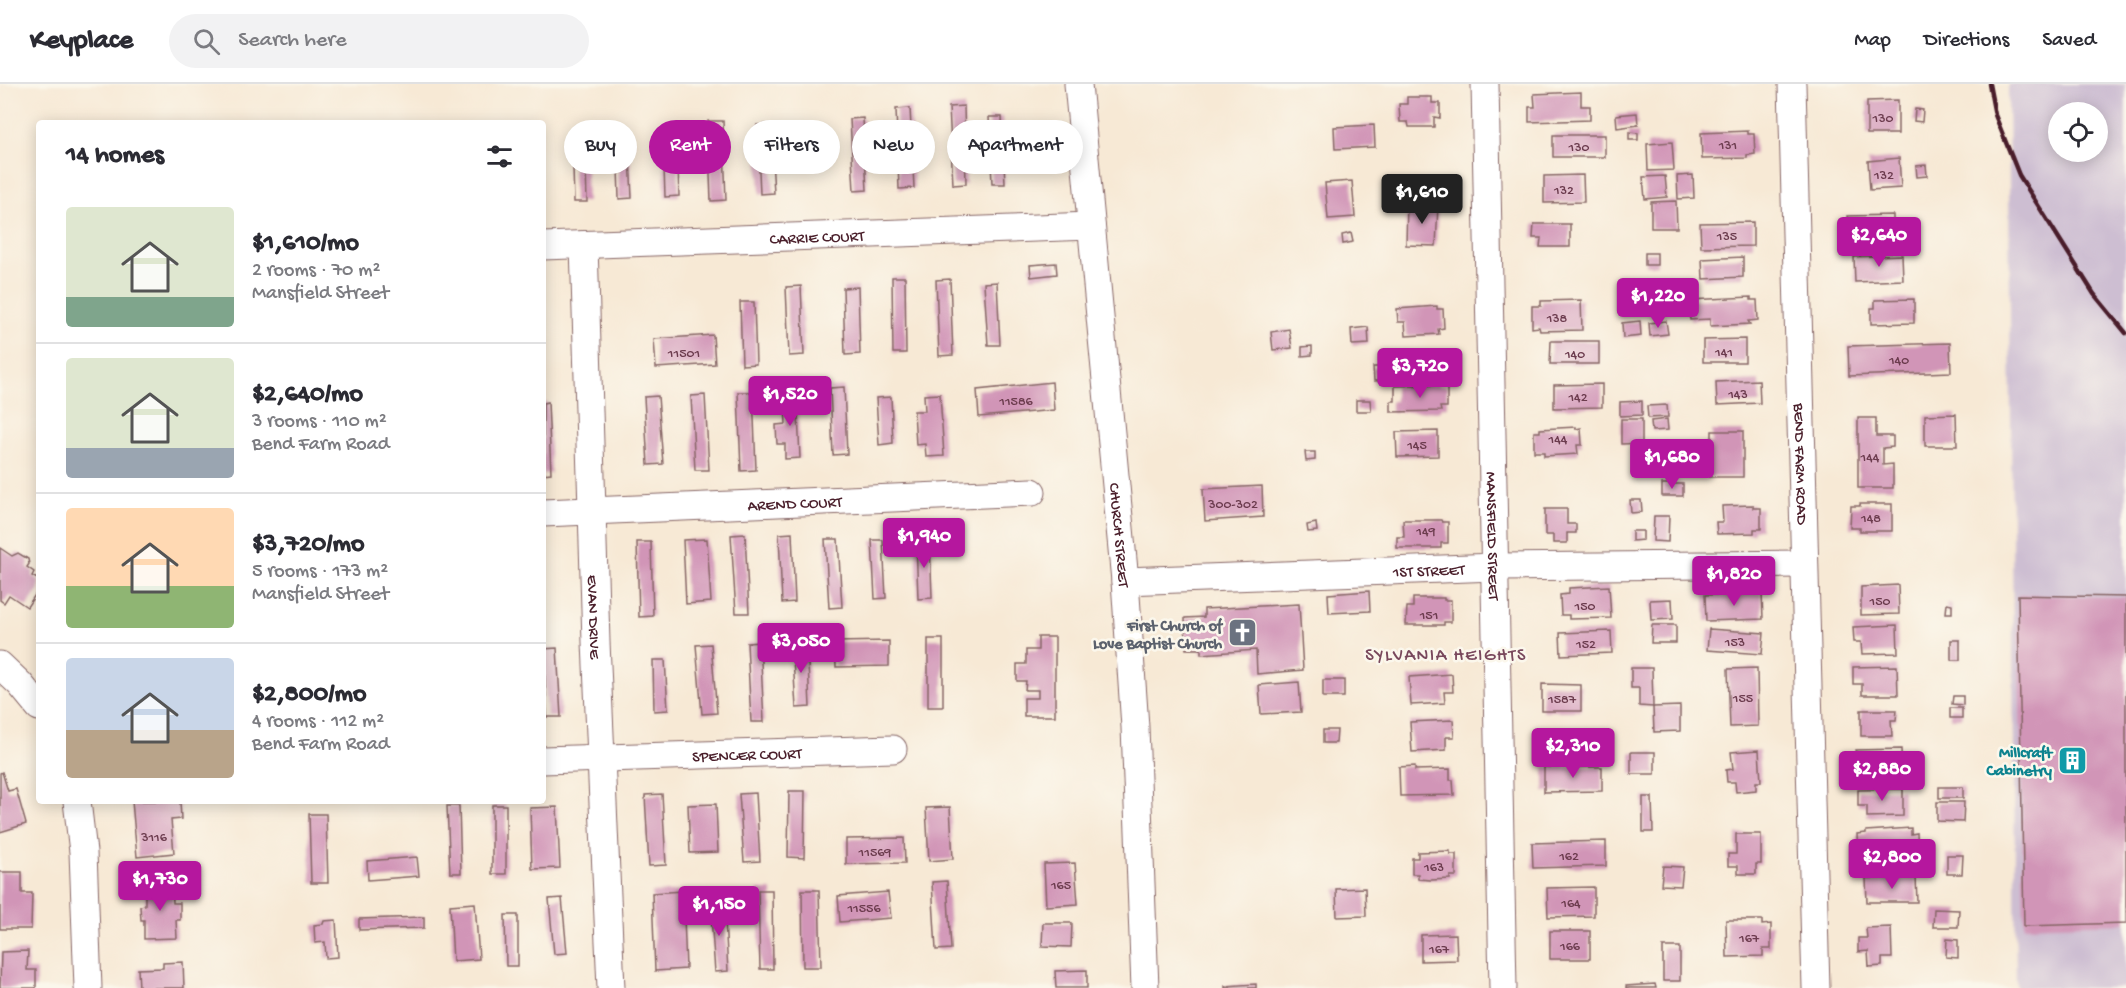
<!DOCTYPE html>
<meta charset="utf-8">
<style>
:root{--surface:#fff;--page:#f2f2f3;--text:#2b2b33;--muted:#7c7c81;--line:#e1e1e2;--accent:#b5179e}
body{margin:0;font-family:"Gochi Hand",sans-serif;background:var(--page);color:var(--text);height:100vh;display:flex;flex-direction:column;font-size:22px;white-space:nowrap}
*{box-sizing:border-box;margin:0}
p{font-size:20px;color:var(--muted)}
.icon{flex:none;width:33px;height:33px;fill:none;stroke:currentColor;stroke-width:2;stroke-linecap:round;stroke-linejoin:round}
.map{position:relative;flex:1;overflow:hidden}
.details{position:absolute;left:36px;top:36px;width:510px;height:684px;display:flex;flex-direction:column;background:var(--surface);border-radius:6px;box-shadow:0 3px 15px #0003}
.details>*{flex:none}
.guide{position:absolute;left:564px;top:36px;width:570px;height:54px;display:flex;gap:12px}
.fabs{position:absolute;left:2048px;top:18px;display:grid;gap:12px}
.fabs a{display:grid;place-items:center;width:60px;height:60px;border-radius:50%;background:var(--surface);box-shadow:0 3px 15px #0003;font-size:30px}
.price{position:absolute;translate:-50% -51px;padding:0 14px;border-radius:6px;background:var(--accent);color:#fff;font-size:20px;line-height:39px;filter:drop-shadow(0 2px 3px #0008)}
.price::after{content:'';position:absolute;left:50%;top:36px;width:18px;height:14px;margin-left:-9px;background:inherit;clip-path:polygon(0 0,100% 0,50% 100%)}
.price.on{background:#222;color:#fff}
ul{padding:0;list-style:none}
li{display:flex;align-items:center;gap:18px;height:150px;padding:0 30px}
li+li{border-top:2px solid var(--line)}
li span{display:grid;place-items:center;flex:none;width:168px;height:120px;border-radius:6px;color:#555}
li>.icon{margin-inline-start:auto}
span .icon{width:72px;height:72px;fill:#fffc;stroke-width:1}
li b{font-size:26px}
h2{display:flex;justify-content:space-between;align-items:center;height:72px;padding:0 30px;font-size:26px}
.pill{padding:0 21px;border-radius:27px;background:var(--surface);box-shadow:0 3px 15px #0003;font-size:21px;line-height:54px}
.pill.on{background:var(--accent);color:#fff}
header{display:flex;align-items:center;gap:36px;box-sizing:border-box;height:84px;padding:0 30px;background:var(--surface);border-bottom:2px solid var(--line)}
header strong{font-size:28px}
nav{display:flex;gap:33px;margin-inline-start:auto;font-size:21px}
.search{width:420px;height:54px;background:var(--page);display:flex;align-items:center;gap:15px;box-sizing:border-box;padding:0 21px;border-radius:33px;color:var(--muted);font-size:22px}
.map>svg:first-child{display:block}
.industrial{fill:#cdbed2;fill-rule:evenodd}
.building{fill:#d195b7}
.lines{fill:none;stroke-linecap:round;stroke-linejoin:round}
.street-casing{stroke:#876666;stroke-width:29}
.street{stroke:#fff;stroke-width:27}
.rail{stroke:#4a1f2b;stroke-width:4.5}
.labels{text-anchor:middle;stroke-width:5;stroke-linejoin:round;paint-order:stroke}
.number-label{font-size:14px;fill:#6c3c4e}
.street-label{font-size:16px;fill:#4a1f2b;stroke:#fbf7ec}
.worship-label{font-size:16px;font-weight:bold;fill:#5b616d;stroke:#fbf7ec;text-anchor:end}
.culture-label{font-size:16px;font-weight:bold;fill:#0d838f;stroke:#fbf7ec;text-anchor:end}
.neighbourhood-label{font-size:18px;letter-spacing:1.5px;fill:#79485c;stroke:#fbf7ec}
</style>
<header>
<strong>Keyplace</strong>
<div class="search"><svg class="icon" aria-label="search" viewBox="0 0 24 24"><circle cx="10" cy="10" r="6"/><path d="M15 15l6 6"/></svg>Search here</div>
<nav><a>Map</a><a>Directions</a><a>Saved</a></nav>
</header>
<div class="map">
<svg width="2126" height="904" viewBox="0 0 2126 904">
<rect width="100%" height="100%" fill="#fbf7ec"/>
<filter id="ink" filterUnits="userSpaceOnUse"><feTurbulence type="fractalNoise" baseFrequency=".0167" numOctaves="2"/><feDisplacementMap in="SourceGraphic" scale="12" xChannelSelector="R" yChannelSelector="G"/><feConvolveMatrix kernelMatrix="1 2 1 2 8 2 1 2 1" color-interpolation-filters="sRGB"/></filter>
<filter id="wash" filterUnits="userSpaceOnUse"><feTurbulence type="fractalNoise" baseFrequency=".008" numOctaves="4" result="noise"/><feDisplacementMap in="SourceGraphic" scale="24" xChannelSelector="R" yChannelSelector="G"/><feGaussianBlur stdDeviation="1.35" result="paint"/><feColorMatrix in="noise" values="0 0 0 0 0 0 0 0 0 0 0 0 0 0 0 0 0 1.4 0 .05"/><feComposite in="paint" operator="in"/></filter>
<g filter="url(#wash)">
<rect width="100%" height="100%" fill="#f7e9d5"/>
<!-- industrial -->
<path class="industrial" d="M2008 0H2126V904H2016ZM2058 28H2097V68H2058Z"/>
<g id="blocks">
<!-- building -->
<g class="building">
<path d="M1581 8V22H1590V36L1529 38V23H1535L1534 10Z"/>
<path d="M1407 13H1432V19H1440V34L1434 33V43H1409L1408 38H1400L1399 20H1407Z"/>
<path d="M1898 16V50H1867V17Z"/>
<path d="M964 22 966 100 953 101 949 23Z"/>
<path d="M910 24 914 104 899 105 896 25Z"/>
<path d="M1915 25 1923 26 1922 38 1914 37Z"/>
<path d="M1637 29 1638 41 1617 44 1616 31Z"/>
<path d="M989 33H1002L1005 100H992Z"/>
<path d="M863 34 867 106 854 107 850 35Z"/>
<path d="M708 37H723L726 116 711 117Z"/>
<path d="M770 40 774 109 760 110 757 41Z"/>
<path d="M1374 41 1375 63 1335 65 1334 43Z"/>
<rect x="805" y="45" width="12" height="35"/>
<path d="M1748 47V50H1754L1755 70 1747 71V74L1702 75 1701 49Z"/>
<path d="M585 48 587 118H574L572 49Z"/>
<path d="M1629 48 1638 49V56H1629Z"/>
<path d="M629 50 632 114 619 115 617 51Z"/>
<path d="M677 51 679 112 665 113 663 52Z"/>
<rect x="1553" y="51" width="52" height="22"/>
<path d="M1672 58 1674 86 1648 87 1647 60Z"/>
<path d="M1899 74 1901 104 1870 106 1868 77Z"/>
<path d="M1926 81 1927 92 1917 93 1916 82Z"/>
<path d="M1583 91 1584 118 1544 119V92Z"/>
<path d="M1693 91 1694 114 1678 115 1677 92Z"/>
<path d="M1665 92 1667 113 1645 115 1643 93Z"/>
<path d="M1352 97 1355 133 1328 135 1325 99Z"/>
<path d="M1676 117 1677 144H1651V118Z"/>
<path d="M1407 120 1438 121 1436 162 1406 161Z"/>
<path d="M1893 131V156L1848 157 1847 132Z"/>
<path d="M1753 138V162L1701 163 1700 139Z"/>
<path d="M1534 140H1570V163H1540L1541 154H1533Z"/>
<path d="M1351 149 1353 158 1343 160 1342 151Z"/>
<rect x="1645" y="169" width="12" height="12"/>
<path d="M1902 171 1903 196 1855 198 1854 173Z"/>
<path d="M1743 173V193L1703 195 1702 175Z"/>
<path d="M1056 179 1057 190 1031 193 1030 181Z"/>
<path d="M892 193H905L906 269H893Z"/>
<path d="M950 195 953 271 939 272 936 196Z"/>
<path d="M997 198 1000 261H988L984 199Z"/>
<path d="M801 202 804 271 789 272 786 203Z"/>
<path d="M858 203 860 270 845 271 843 204Z"/>
<path d="M1751 213V216H1757L1758 236 1748 237 1750 240 1710 242V235L1690 236 1689 216Z"/>
<path d="M1914 215V239L1871 240V224H1875V216Z"/>
<path d="M1581 216 1582 246 1540 247 1539 243 1532 244V222H1541V217Z"/>
<path d="M740 218H754L756 280 742 281Z"/>
<path d="M1437 222V225H1443L1444 244 1438 245 1439 250 1406 252 1405 238H1398L1397 225Z"/>
<path d="M1640 237 1641 252 1623 254 1622 239Z"/>
<path d="M1666 237 1668 250 1650 252 1649 239Z"/>
<path d="M1368 243 1369 260 1352 261 1351 245Z"/>
<path d="M1289 245 1292 264 1273 266 1271 248Z"/>
<path d="M713 251 715 280 656 284 654 255Z"/>
<path d="M1745 255V278H1703V256Z"/>
<path d="M1551 257H1599V280H1550Z"/>
<path d="M1950 259 1951 288 1849 292 1848 262Z"/>
<path d="M1312 262V271L1302 272V263Z"/>
<path d="M1424 268V270H1431L1432 291H1424V295L1374 297 1373 283H1379V270Z"/>
<path d="M1759 296 1760 319 1717 321 1716 298Z"/>
<path d="M1052 298 1054 326 979 333 977 306Z"/>
<path d="M1602 300V323L1554 324V301Z"/>
<path d="M1439 301V302H1447V323H1440L1441 327 1391 328V317H1395V302Z"/>
<path d="M844 303 847 370 833 371 830 304Z"/>
<path d="M784 307H797L800 374 785 375V360H777L776 341 786 340Z"/>
<path d="M738 308H753L756 386 741 387Z"/>
<path d="M940 310 944 372 926 373 925 360 916 361 914 327H925L924 311Z"/>
<path d="M705 311 709 386H695L691 312Z"/>
<path d="M658 312 663 380 648 381 644 313Z"/>
<path d="M891 313 893 359 879 361 876 314Z"/>
<path d="M1356 316H1370L1371 327H1356Z"/>
<path d="M1642 317V331L1620 332V318Z"/>
<path d="M548 318 551 389 543 390V319Z"/>
<path d="M1667 321 1668 333 1648 334 1647 322Z"/>
<path d="M1956 330 1957 362H1925V331Z"/>
<path d="M1858 334H1876V352H1893V363L1883 364V381L1893 380V404H1858Z"/>
<path d="M1621 335H1642V359L1621 360Z"/>
<path d="M1667 335 1668 346 1652 347 1651 337Z"/>
<path d="M1576 343V345L1581 344 1582 361H1577L1578 370 1544 372V368H1534V348H1540V345Z"/>
<path d="M1438 347V372L1397 373 1396 348Z"/>
<path d="M1712 347H1743V393H1709V386H1704L1703 359H1712Z"/>
<path d="M1305 368H1315V376L1306 377Z"/>
<rect x="1662" y="400" width="21" height="12"/>
<path d="M1262 402 1263 433 1205 437 1203 405Z"/>
<path d="M1630 416H1641L1642 428 1631 429Z"/>
<path d="M1860 420H1892V447H1860V444H1850L1851 422H1860Z"/>
<path d="M1753 421V424H1761V445H1754V449L1717 450 1716 438H1723L1722 422Z"/>
<path d="M1545 425H1567V440H1576V449H1567V459H1553V451H1545Z"/>
<path d="M1654 432H1669L1668 458 1653 457Z"/>
<path d="M1403 436H1441L1442 438H1448V459H1441V464H1397V453H1404Z"/>
<path d="M1316 439 1317 447 1308 448 1307 441Z"/>
<path d="M1632 447H1643V456L1632 457Z"/>
<path d="M792 449 795 518 782 519 779 450Z"/>
<path d="M745 450 749 529H736L731 451Z"/>
<path d="M707 455 711 518 686 520 683 456Z"/>
<path d="M825 455H838L842 523 829 524Z"/>
<path d="M930 455 932 514 918 515 916 456Z"/>
<path d="M872 456H883L886 514 875 515Z"/>
<path d="M637 458H651L653 532 639 533Z"/>
<path d="M0 464 12 472 18 469 28 475 29 480 27 483 34 488 32 492 39 496V505L27 523 9 511 4 519 0 516Z"/>
<path d="M1898 501 1899 530 1861 531V503Z"/>
<path d="M1609 502 1611 534 1569 535V531H1561L1560 511 1569 510V504Z"/>
<path d="M1369 507 1370 527 1329 529 1328 510Z"/>
<path d="M1762 509 1763 535 1706 537 1705 511Z"/>
<path d="M2018 511 2126 513V839L2024 842Z"/>
<path d="M1413 514H1444V516H1451V538H1444V541H1406L1407 523H1413Z"/>
<path d="M1672 515 1673 535 1651 536 1650 516Z"/>
<path d="M1947 519 1952 520V529H1946Z"/>
<path d="M1299 520 1303 586 1257 590 1256 566 1201 570V565H1186L1185 534 1204 533V525Z"/>
<path d="M1652 541H1676V559H1651Z"/>
<path d="M1897 541 1898 569 1862 570 1861 558H1854L1853 543Z"/>
<path d="M1709 545 1764 549 1762 570 1707 566Z"/>
<path d="M1611 547 1612 569 1561 571 1560 549Z"/>
<path d="M1038 553H1055V632H1024V614H1038V606H1025L1026 597H1017V580H1026V566H1038Z"/>
<rect x="928" y="555" width="15" height="68"/>
<rect x="1951" y="556" width="9" height="20"/>
<path d="M807 557 810 623 796 624 792 558Z"/>
<path d="M889 557V582L836 583 835 558Z"/>
<path d="M760 558 764 638H751L747 559Z"/>
<path d="M711 560 717 629 702 630 696 561Z"/>
<path d="M557 564 561 633H547L543 565Z"/>
<path d="M653 576H665L668 626 654 627Z"/>
<path d="M1897 582 1898 611H1862V600H1853V583Z"/>
<path d="M1631 584H1652L1653 623 1639 622V604H1631Z"/>
<path d="M1757 584 1758 642 1730 643 1728 585Z"/>
<path d="M1452 590 1453 608H1444L1445 619 1411 621 1409 593Z"/>
<rect x="1323" y="596" width="21" height="17"/>
<path d="M1299 598 1301 628 1261 630 1259 601Z"/>
<path d="M1542 600 1581 601V627H1542Z"/>
<path d="M1953 612H1963V621L1952 620Z"/>
<path d="M1680 622V647L1654 648 1653 623Z"/>
<rect x="1950" y="624" width="12" height="10"/>
<path d="M1861 626H1897L1896 636H1891L1892 652H1861Z"/>
<path d="M1453 636 1454 653H1446V666L1412 668 1410 638Z"/>
<path d="M1323 646H1337L1336 659H1323Z"/>
<path d="M1901 665 1902 692 1867 693V682H1857L1856 666Z"/>
<path d="M1759 666 1761 698H1756V706L1736 708 1735 698H1727L1726 686 1733 685 1731 668Z"/>
<rect x="1631" y="668" width="24" height="22"/>
<path d="M1415 682V686L1450 685V696H1453L1454 711 1400 712 1399 683Z"/>
<path d="M1544 683H1602V707L1544 708Z"/>
<path d="M2 688 8 707 16 705 26 740 0 748V689Z"/>
<rect x="1939" y="703" width="24" height="11"/>
<path d="M1903 705V732L1867 733V722H1858V706Z"/>
<path d="M789 707H805L804 774 788 773Z"/>
<path d="M756 709 760 777 744 778 739 710Z"/>
<path d="M662 710 666 781 649 782 645 711Z"/>
<path d="M1643 713H1652L1653 748H1643Z"/>
<path d="M132 717H180L181 735 171 736 174 769 137 773Z"/>
<path d="M1937 718H1964L1963 738 1937 737Z"/>
<path d="M716 720 718 768 690 769 688 721Z"/>
<rect x="492" y="721" width="14" height="69"/>
<path d="M447 722H459L461 789H450Z"/>
<path d="M557 723 560 784 532 785 530 724Z"/>
<path d="M950 723 953 775 929 777 926 724Z"/>
<path d="M309 730H326L328 799H311Z"/>
<path d="M1911 744V750L1917 749 1918 769H1909V772L1865 775V769H1858L1857 750 1866 749V747Z"/>
<path d="M1736 750H1761V780H1756V790H1738V782H1728V770H1736Z"/>
<path d="M904 754 905 779 846 780V755Z"/>
<path d="M1606 757V782L1533 784 1532 759Z"/>
<path d="M1450 767V770H1456V792H1450V795L1431 796 1418 795V790H1412V774H1418V768Z"/>
<path d="M1947 771H1963L1962 790H1947Z"/>
<path d="M417 773 419 792 368 796 367 777Z"/>
<path d="M1075 779 1078 820 1046 822 1044 780Z"/>
<path d="M1663 782 1683 783 1681 802 1661 801Z"/>
<path d="M0 788H22V809H32L31 845H0Z"/>
<path d="M1916 793 1917 818H1867L1866 794Z"/>
<path d="M947 797 951 865 936 866 932 798Z"/>
<path d="M172 799 173 819H180V836H176L177 854 144 855V836H141L140 822 145 821V800Z"/>
<path d="M1594 803V832L1548 833 1547 804Z"/>
<path d="M1365 804 1366 832 1337 833 1336 805Z"/>
<path d="M758 806H772L773 885H760Z"/>
<path d="M802 806H819L821 883H803Z"/>
<path d="M683 807 686 885 655 887 652 809Z"/>
<path d="M888 808 891 834 840 838 838 812Z"/>
<path d="M562 814 567 869 554 870 549 815Z"/>
<path d="M724 818 728 887 715 888 710 819Z"/>
<path d="M475 819 479 875 453 877 450 821Z"/>
<path d="M1934 825 1959 826 1958 843H1933Z"/>
<path d="M505 831H518V882H506Z"/>
<path d="M424 833V844L359 846V835Z"/>
<path d="M336 836 338 873 326 874 325 858 315 859 314 841 323 840 324 837Z"/>
<path d="M1726 836H1762V841L1771 840V865H1763V872L1727 873Z"/>
<path d="M1043 839H1072L1071 863 1042 862Z"/>
<path d="M1891 843 1892 874H1882V882L1869 883 1868 867 1858 868V854H1867L1866 844Z"/>
<rect x="1550" y="847" width="40" height="28"/>
<path d="M1456 850 1457 876 1421 877V851Z"/>
<path d="M1947 855 1958 856V874L1946 873Z"/>
<rect x="1663" y="863" width="17" height="34"/>
<path d="M28 867 27 886H36V904H0L1 868Z"/>
<path d="M183 878 184 904H139L138 885 163 884V879Z"/>
<path d="M1087 886V904H1056L1055 887Z"/>
<path d="M1256 900V904H1225V902Z"/>
<path d="M1655 900 1656 904H1626V902Z"/>
</g>
</g>
</g>
<g filter="url(#ink)">
<use href="#blocks" fill-opacity="0" stroke="#876666" stroke-width="1.5"/>
<g class="lines">
<defs>
<g id="street">
<path id="s1" d="M1078 0 1125 497 1135 643 1145 904"/>
<path id="s2" d="M1485 0 1503 904"/>
<path id="s3" d="M1792 0 1816 904"/>
<path id="s4" d="M584 161 596 558 611 904"/>
<path id="s5" d="M543 162 1091 142"/>
<path id="s6" d="M543 429 1032 408"/>
<path id="s7" d="M1125 497 1495 483 1804 480"/>
<path d="M0 581 20 600 39 623"/>
<path id="s8" d="M543 676 893 665"/>
<path d="M77 717 83 768 88 904"/>
</g>
</defs>
<!-- street casing -->
<use href="#street" class="street-casing"/>
<!-- street -->
<use href="#street" class="street"/>
<!-- rail -->
<path class="rail" d="M1989 0 1995 31 2019 91 2094 210 2126 249"/>
</g>
</g>
<!-- icons -->
<defs>
<symbol id="church-square" viewBox="-11 -11 22 22"><rect x="-9" y="-9" width="18" height="18" rx="4" fill="#6b7280" stroke="#fbf7ec"/><path d="M-1.2-6h2.4v3.5h3.3v2.4h-3.3V6h-2.4V-.1h-3.3v-2.4h3.3Z" fill="#fff"/></symbol>
<symbol id="building-square" viewBox="-11 -11 22 22"><rect x="-9" y="-9" width="18" height="18" rx="4" fill="#0f9aa8" stroke="#fbf7ec"/><path d="M-4-6H4V6H1V3H-1V6H-4ZM-2.5-4.3h1.7v1.8h-1.7ZM.8-4.3h1.7v1.8H.8ZM-2.5-1h1.7V.8h-1.7ZM.8-1h1.7V.8H.8Z" fill="#fff"/></symbol>
</defs>
<g fill-rule="evenodd">
<use href="#church-square" x="1226" y="532" width="33" height="33"/>
<use href="#building-square" x="2056" y="660" width="33" height="33"/>
</g>
<g class="labels">
<!-- number labels -->
<g class="number-label">
<text x="1883" y="38">130</text>
<text x="1728" y="65">131</text>
<text x="1579" y="67">130</text>
<text x="1884" y="95">132</text>
<text x="1564" y="110">132</text>
<text x="1727" y="156">135</text>
<text x="1557" y="238">138</text>
<text x="1724" y="272">141</text>
<text x="684" y="273">11501</text>
<text x="1575" y="274">140</text>
<text x="1899" y="280">140</text>
<text x="1738" y="314">143</text>
<text x="1578" y="317">142</text>
<text x="1016" y="321">11586</text>
<text x="1558" y="359">144</text>
<text x="1417" y="365">145</text>
<text x="1870" y="377">144</text>
<text x="1233" y="424">300-302</text>
<text x="1871" y="438">148</text>
<text x="1426" y="451">149</text>
<text x="1880" y="521">150</text>
<text x="1585" y="526">150</text>
<text x="1429" y="535">151</text>
<text x="1735" y="562">153</text>
<text x="1586" y="564">152</text>
<text x="1743" y="618">155</text>
<text x="1562" y="619">1587</text>
<text x="154" y="757">3116</text>
<text x="875" y="772">11569</text>
<text x="1569" y="776">162</text>
<text x="1434" y="787">163</text>
<text x="1061" y="805">165</text>
<text x="1571" y="823">164</text>
<text x="864" y="828">11556</text>
<text x="1749" y="858">167</text>
<text x="1570" y="866">166</text>
<text x="1439" y="869">167</text>
</g>
<!-- street labels -->
<g class="street-label">
<text dy="6" stroke="none"><textPath href="#s5" startOffset="274">CARRIE COURT</textPath></text>
<text dy="6" stroke="none"><textPath href="#s3" startOffset="380">BEND FARM ROAD</textPath></text>
<text dy="6" stroke="none"><textPath href="#s6" startOffset="252">AREND COURT</textPath></text>
<text dy="6" stroke="none"><textPath href="#s1" startOffset="453">CHURCH STREET</textPath></text>
<text dy="6" stroke="none"><textPath href="#s2" startOffset="452">MANSFIELD STREET</textPath></text>
<text dy="6" stroke="none"><textPath href="#s7" startOffset="304">1ST STREET</textPath></text>
<text dy="6" stroke="none"><textPath href="#s4" startOffset="372">EVAN DRIVE</textPath></text>
<text dy="6" stroke="none"><textPath href="#s8" startOffset="204">SPENCER COURT</textPath></text>
</g>
<!-- worship labels -->
<g class="worship-label">
<text x="1222" y="546">First Church of<tspan x="1222" dy="18">Love Baptist Church</tspan></text>
</g>
<!-- culture labels -->
<g class="culture-label">
<text x="2052" y="673">Millcraft<tspan x="2052" dy="18">Cabinetry</tspan></text>
</g>
<!-- neighbourhood labels -->
<g class="neighbourhood-label">
<text x="1446" y="576">SYLVANIA HEIGHTS</text>
</g>
</g>
</svg>
<div class="fabs">
<a><svg class="icon" aria-label="locate" viewBox="0 0 24 24"><circle cx="12" cy="12" r="6"/><path d="M12 2v4M12 18v4M2 12h4M18 12h4"/></svg></a>
</div>
<b class="price on" style="left:1422px;top:141px">$1,610</b>
<b class="price" style="left:1879px;top:184px">$2,640</b>
<b class="price" style="left:1658px;top:245px">$1,220</b>
<b class="price" style="left:1420px;top:315px">$3,720</b>
<b class="price" style="left:790px;top:343px">$1,520</b>
<b class="price" style="left:1672px;top:406px">$1,680</b>
<b class="price" style="left:924px;top:485px">$1,940</b>
<b class="price" style="left:1734px;top:523px">$1,820</b>
<b class="price" style="left:801px;top:590px">$3,050</b>
<b class="price" style="left:1573px;top:695px">$2,310</b>
<b class="price" style="left:1882px;top:718px">$2,880</b>
<b class="price" style="left:1892px;top:806px">$2,800</b>
<b class="price" style="left:160px;top:828px">$1,730</b>
<b class="price" style="left:719px;top:853px">$1,150</b>
<div class="guide">
<a class="pill">Buy</a>
<a class="pill on">Rent</a>
<a class="pill">Filters</a>
<a class="pill">New</a>
<a class="pill">Apartment</a>
</div>
<section class="details">
<h2>14 homes<svg class="icon" aria-label="filters" viewBox="0 0 24 24"><path d="M4 7h16M4 17h16"/><circle cx="9" cy="7" r="2"/><circle cx="15" cy="17" r="2"/></svg></h2>
<ul>
<li><span style="background:linear-gradient(#dfe7d0 75%,#7fa58c 0)"><svg class="icon" aria-label="home" viewBox="0 0 24 24"><path d="M3 11l9-7 9 7M6 9v11h12V9"/></svg></span><div><b>$1,610/mo</b><p>2 rooms · 70 m²</p><p>Mansfield Street</p></div></li>
<li><span style="background:linear-gradient(#dfe7d0 75%,#9aa5b1 0)"><svg class="icon" aria-label="home" viewBox="0 0 24 24"><path d="M3 11l9-7 9 7M6 9v11h12V9"/></svg></span><div><b>$2,640/mo</b><p>3 rooms · 110 m²</p><p>Bend Farm Road</p></div></li>
<li><span style="background:linear-gradient(#ffd9b3 65%,#8fb573 0)"><svg class="icon" aria-label="home" viewBox="0 0 24 24"><path d="M3 11l9-7 9 7M6 9v11h12V9"/></svg></span><div><b>$3,720/mo</b><p>5 rooms · 173 m²</p><p>Mansfield Street</p></div></li>
<li><span style="background:linear-gradient(#c9d6e8 60%,#b9a48a 0)"><svg class="icon" aria-label="home" viewBox="0 0 24 24"><path d="M3 11l9-7 9 7M6 9v11h12V9"/></svg></span><div><b>$2,800/mo</b><p>4 rooms · 112 m²</p><p>Bend Farm Road</p></div></li>
</ul>
</section>
</div>
